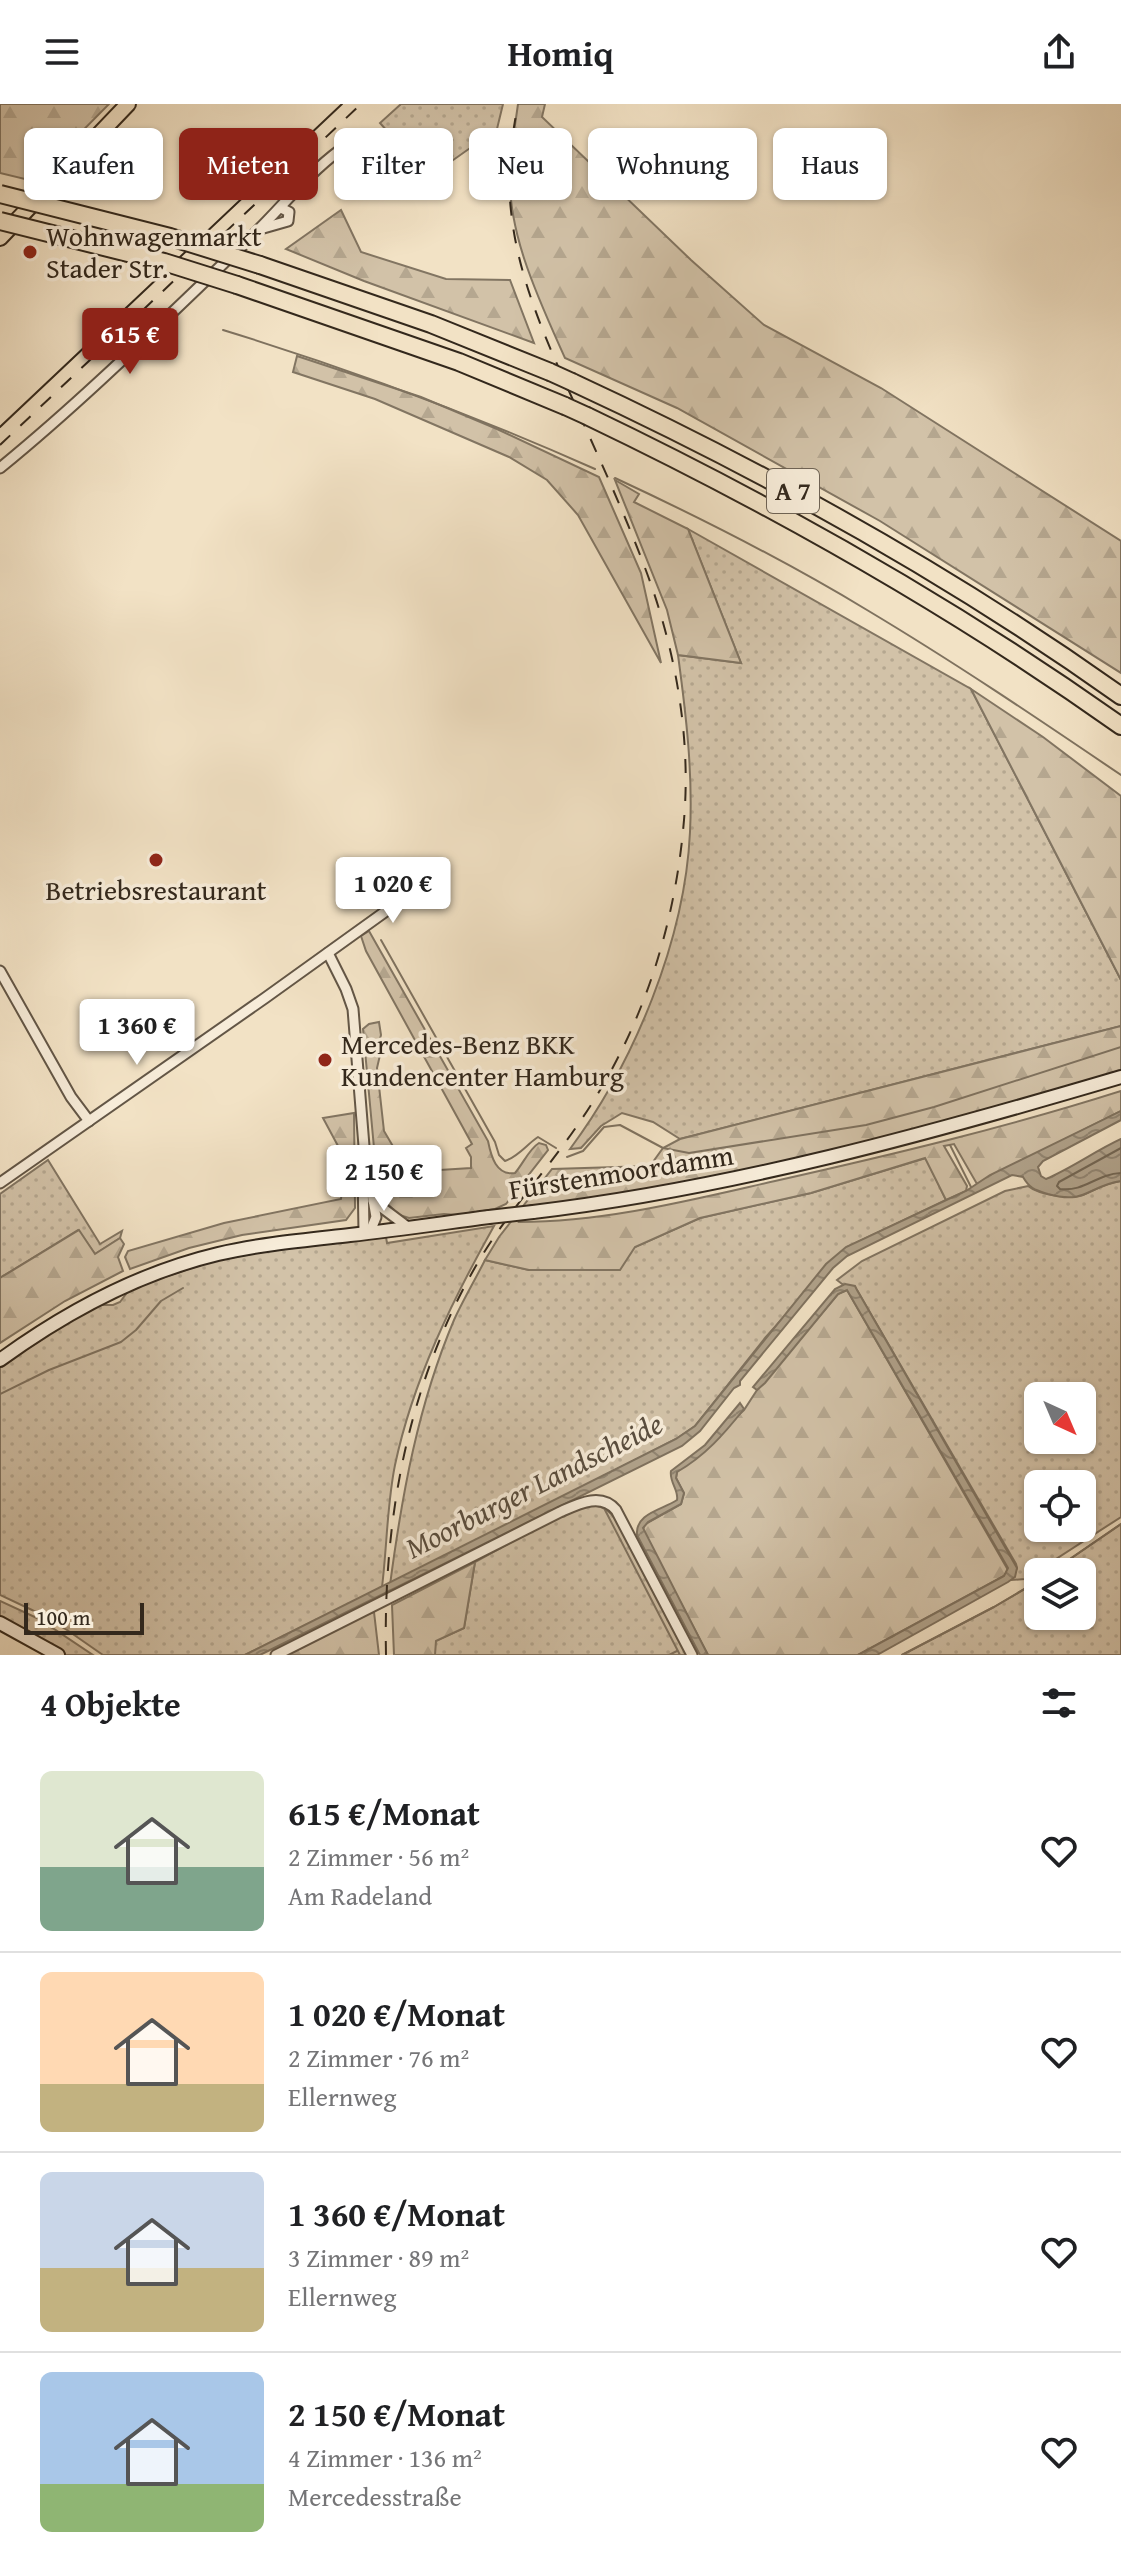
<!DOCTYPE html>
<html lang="de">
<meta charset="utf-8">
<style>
:root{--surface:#fff;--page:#f6f6f6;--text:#202124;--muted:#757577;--line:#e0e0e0;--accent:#8f2418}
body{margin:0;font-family:"Gentium Book Plus",serif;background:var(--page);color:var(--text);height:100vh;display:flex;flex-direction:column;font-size:30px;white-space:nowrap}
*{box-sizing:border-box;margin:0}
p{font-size:26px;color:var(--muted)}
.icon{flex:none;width:44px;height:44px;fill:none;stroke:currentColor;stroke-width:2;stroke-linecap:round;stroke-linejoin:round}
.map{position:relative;height:1551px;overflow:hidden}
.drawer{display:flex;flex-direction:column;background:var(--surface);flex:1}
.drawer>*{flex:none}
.guide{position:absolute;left:24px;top:24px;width:1074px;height:72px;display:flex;gap:16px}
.needle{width:52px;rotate:136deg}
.fabs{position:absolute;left:1024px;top:1278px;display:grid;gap:16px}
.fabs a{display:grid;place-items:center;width:72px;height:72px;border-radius:12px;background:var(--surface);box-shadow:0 2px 6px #0004;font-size:40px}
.scale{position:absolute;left:24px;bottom:20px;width:120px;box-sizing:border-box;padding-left:8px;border:4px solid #33281c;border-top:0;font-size:22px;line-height:28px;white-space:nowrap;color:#33281c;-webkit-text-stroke:6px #f7ecd9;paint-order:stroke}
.price{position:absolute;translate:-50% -68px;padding:0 18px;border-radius:8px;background:#fff;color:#222;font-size:26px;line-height:52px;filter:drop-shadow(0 2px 4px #0008)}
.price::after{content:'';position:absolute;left:50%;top:48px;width:24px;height:18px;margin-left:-12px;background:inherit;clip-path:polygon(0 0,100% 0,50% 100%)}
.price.active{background:var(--accent);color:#fff}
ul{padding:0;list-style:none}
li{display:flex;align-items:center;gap:24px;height:200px;padding:0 40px}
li+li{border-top:2px solid var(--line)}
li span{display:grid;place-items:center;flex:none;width:224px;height:160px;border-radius:12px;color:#555}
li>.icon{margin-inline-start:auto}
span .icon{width:96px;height:96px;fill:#fffc;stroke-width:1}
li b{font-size:34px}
h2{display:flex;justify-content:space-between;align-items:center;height:96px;padding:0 40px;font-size:34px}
.tag{padding:0 28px;border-radius:12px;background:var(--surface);box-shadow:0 2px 6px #0004;font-size:28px;line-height:72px}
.tag.active{background:var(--accent);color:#fff}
header{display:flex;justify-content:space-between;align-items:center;height:104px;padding:0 40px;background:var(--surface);font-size:36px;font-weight:600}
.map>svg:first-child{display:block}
.grass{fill:url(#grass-dots);stroke:#827562;stroke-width:2;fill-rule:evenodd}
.forest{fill:url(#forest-firs);stroke:#827562;stroke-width:2}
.water{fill:url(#water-waves);stroke:#7f725f;stroke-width:2}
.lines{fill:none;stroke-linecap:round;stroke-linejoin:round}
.shore{stroke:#726654;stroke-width:2}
.stream{stroke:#7f725f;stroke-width:2}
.street-casing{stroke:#635646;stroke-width:13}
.secondary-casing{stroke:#33281c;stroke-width:16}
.primary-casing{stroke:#33281c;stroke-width:18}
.highway-casing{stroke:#33281c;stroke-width:20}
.street{stroke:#f7ecd9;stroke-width:9}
.secondary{stroke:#f7ecd9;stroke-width:12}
.primary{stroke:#f2e2c5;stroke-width:14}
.highway{stroke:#f2e2c5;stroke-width:16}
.tram{stroke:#33281c;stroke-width:2}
.rail{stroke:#33281c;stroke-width:2;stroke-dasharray:14 14;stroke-linecap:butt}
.secondary-bridge-casing{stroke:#33281c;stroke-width:16;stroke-linecap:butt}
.highway-bridge-casing{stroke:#33281c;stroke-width:20;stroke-linecap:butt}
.secondary-bridge{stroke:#f7ecd9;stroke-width:12}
.highway-bridge{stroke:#f2e2c5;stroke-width:16}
.poi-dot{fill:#8f2418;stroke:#f7ecd9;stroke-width:3}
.labels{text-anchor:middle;stroke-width:7;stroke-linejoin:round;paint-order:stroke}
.shield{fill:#f7ecd9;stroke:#6e6355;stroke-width:2}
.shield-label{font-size:26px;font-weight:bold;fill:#33281c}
.poi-label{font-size:28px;fill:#33281c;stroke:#f7ecd9;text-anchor:start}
.street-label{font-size:28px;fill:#33281c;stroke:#f7ecd9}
.water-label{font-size:30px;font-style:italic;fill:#594d3e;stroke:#f7ecd9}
</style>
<header><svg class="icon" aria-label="menu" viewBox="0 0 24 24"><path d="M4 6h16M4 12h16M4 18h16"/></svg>Homiq<svg class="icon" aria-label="share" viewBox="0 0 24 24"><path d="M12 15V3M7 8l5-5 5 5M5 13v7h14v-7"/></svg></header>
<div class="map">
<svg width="1121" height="1551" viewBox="0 0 1121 1551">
<defs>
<pattern id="grass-dots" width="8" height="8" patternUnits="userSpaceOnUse" patternTransform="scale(2)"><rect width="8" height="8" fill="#d2c2a8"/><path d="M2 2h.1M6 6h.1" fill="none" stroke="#b5a790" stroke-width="1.8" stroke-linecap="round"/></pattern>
<pattern id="forest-firs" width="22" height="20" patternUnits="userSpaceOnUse" patternTransform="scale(2)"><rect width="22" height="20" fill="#d2c2a8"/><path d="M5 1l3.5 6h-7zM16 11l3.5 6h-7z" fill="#b5a790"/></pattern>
<pattern id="water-waves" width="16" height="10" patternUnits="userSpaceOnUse" patternTransform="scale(2)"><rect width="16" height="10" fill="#b1a38c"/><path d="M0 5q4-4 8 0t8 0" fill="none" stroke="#918572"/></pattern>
</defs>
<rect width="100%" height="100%" fill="#f2e2c5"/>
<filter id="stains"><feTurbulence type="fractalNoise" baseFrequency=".0025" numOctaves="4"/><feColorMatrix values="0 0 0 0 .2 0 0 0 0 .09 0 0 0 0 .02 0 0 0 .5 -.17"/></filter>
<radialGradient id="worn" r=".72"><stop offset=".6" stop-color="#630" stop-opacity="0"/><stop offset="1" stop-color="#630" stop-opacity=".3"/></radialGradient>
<!-- grass -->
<g class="grass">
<path d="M401 0H503L497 25 401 93 389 80 412 55 380 19Z"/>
<path d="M688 425 971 585 1121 876V922L680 1035 653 1018 622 1009 601 1022 581 1044 570 1045C634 959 685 836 690 728 693 669 686 610 678 551L741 559Z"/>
<path d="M926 1054 946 1096 847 1143 765 1234 695 1322 676 1335 390 1481C402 1390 418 1301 454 1216 463 1196 475 1176 485 1156L529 1166 635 1143 700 1114 811 1089Z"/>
<path d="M48 1056 100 1140 122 1127 120 1134 95 1150 78 1126 0 1174V1090Z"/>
<path d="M1121 1077V1413L1025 1475 1012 1476 1017 1464 1016 1460 857 1186 842 1180 837 1176 862 1157 1005 1087 1028 1082C1039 1091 1072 1096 1085 1090 1097 1085 1107 1079 1121 1077ZM1038 1292H1082V1336H1038ZM1038 1380H1082V1424H1038Z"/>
<path d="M494 1122C452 1197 413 1276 395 1361 387 1400 387 1443 382 1483L245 1551H103L67 1526 32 1506 0 1491V1263L93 1201H113L120 1198 129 1186 140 1181 213 1157 268 1147 386 1133 387 1139Z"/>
<path d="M587 1400C603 1402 608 1405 618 1418L688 1551H435V1537L464 1524 475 1458 572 1405Z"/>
<path d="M1121 1420V1551H902L994 1503 1038 1477V1512H1082V1468H1051Z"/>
<path d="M0 1497 39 1515 93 1551H66L0 1514Z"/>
</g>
<!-- forest -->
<g class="forest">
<path d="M0 0H109L33 77 0 69Z"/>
<path d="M518 0H545L542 13 691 156 764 221 881 284 1121 437V569L880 417 677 304 565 254C540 198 507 130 510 67 511 45 515 22 518 0Z"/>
<path d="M341 106 361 148 446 175 510 176 534 239 364 177 286 145Z"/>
<path d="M297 252 421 293 497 325 599 373 641 469 661 559 578 411 547 376 509 353 375 295 293 268Z"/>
<path d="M615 376 639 390 634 398 688 425 741 559 678 551 667 506Z"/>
<path d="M971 585 1043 633 1121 692V876Z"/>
<path d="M369 827 488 1037C491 1052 496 1072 515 1069 523 1060 529 1045 539 1039L546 1041 548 1046 506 1100 495 1105 458 1111 444 1110 409 1114 393 1109 394 1106 382 1095 378 1087 363 925 369 920 379 918 381 931 376 950 380 951 377 964 384 1027 408 1068 471 1064V1053L466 1044 472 1040 366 847 361 832Z"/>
<path d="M1121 922V967L1086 979C946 1017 807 1057 665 1084 619 1093 572 1097 527 1102L519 1118C605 1118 691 1096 775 1077 891 1051 1008 1023 1121 987V1007L977 1080 954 1040 944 1042 967 1082 966 1087 946 1096 925 1054 811 1089 700 1114 635 1143 620 1166H529L485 1156 499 1133 552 1065 650 1062 663 1044 680 1035Z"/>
<path d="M354 1009 355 1104 346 1116 242 1131 189 1144 130 1165 125 1153 128 1147 224 1119 341 1095 345 1055 323 1014Z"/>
<path d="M79 1126 95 1150 120 1134 124 1140 118 1153 123 1167 65 1197 0 1239V1174Z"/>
<path d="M847 1186 1008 1466 1004 1472 858 1551H708L643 1427 644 1421 681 1400 684 1389 676 1374 677 1368 744 1306 757 1286 838 1190Z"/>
<path d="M475 1458 464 1524 436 1537 435 1551H394L392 1501Z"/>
<path d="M374 1508 379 1551H282L351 1516Z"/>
</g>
<!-- water -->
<g class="water">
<path d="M1121 1007V1016L1043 1057 1038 1063 1041 1072 1046 1075C1072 1064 1095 1047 1121 1035V1077C1087 1082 1087 1101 1048 1090 1035 1086 1030 1085 1023 1073L1012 1071 847 1152 833 1164 740 1277V1281L734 1284 700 1327 682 1342 260 1551H245L676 1335 695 1322 826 1160 846 1143 966 1087 990 1071Z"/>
<path d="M845 1180 855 1182 857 1186 1017 1464 1015 1473 1008 1478 877 1551H858L1004 1472 1008 1464 847 1186 838 1190 765 1279 757 1286 753 1283 835 1185Z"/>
<path d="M740 1299 744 1305C724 1330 705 1352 677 1368L676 1374 684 1389 681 1400 648 1418 643 1424 708 1551H700L637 1431C635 1409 662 1406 677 1396 679 1386 669 1378 671 1367L705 1341Z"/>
</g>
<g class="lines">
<!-- shore -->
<path class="shore" d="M1121 1044 1059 1078 1057 1082 1060 1085C1085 1088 1096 1070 1121 1069"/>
<!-- stream -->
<g class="stream">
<path d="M223 226C350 265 474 311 595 365"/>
<path d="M615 374C701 414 786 457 867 506 954 558 1037 614 1121 671"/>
<path d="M381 836 495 1038 499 1051 505 1057C519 1052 526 1041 538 1033L556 1044"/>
<path d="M950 1041 971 1083"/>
<path d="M567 1053 583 1047 604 1023 620 1021 663 1044 689 1049 866 1021 934 1003 1121 943"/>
<path d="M0 1290 49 1266 121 1238 136 1226 161 1197 183 1184"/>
<path d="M605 1406 680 1551"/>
<path d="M1051 1468 1121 1420"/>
<path d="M669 1551 677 1547"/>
<path d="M902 1551 994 1503 1038 1477"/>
</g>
<defs>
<g id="street">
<path d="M260 125 288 117 289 108 281 104"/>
<path d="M0 364C87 293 167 213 248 136 280 106 305 72 340 46"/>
<path d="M328 849 346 885 353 905 364 1042 376 1113 372 1123 364 1129"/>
<path d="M0 867 71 993 89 1017"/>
<path d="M363 1066 364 1129"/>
<path d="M0 1079 265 894 439 769"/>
<path d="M373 1097 409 1124"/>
<path d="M276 1551 560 1408C578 1400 601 1388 616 1406L692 1551"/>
</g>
<g id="secondary">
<path d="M533 1108C733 1084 928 1030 1121 973"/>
<path d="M0 1256C66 1208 138 1169 218 1150 261 1140 306 1136 350 1131 397 1126 443 1119 489 1113"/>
<path d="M0 1519 58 1551"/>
</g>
<path id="primary" d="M0 134 128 0"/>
<g id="highway">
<path d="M260 161 431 220 550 268"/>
<path d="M237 181 459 258 565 302"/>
<path d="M572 278C764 367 948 469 1121 592"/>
<path d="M587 312C773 401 952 502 1121 622"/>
</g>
</defs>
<!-- street casing -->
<use href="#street" class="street-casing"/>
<!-- secondary casing -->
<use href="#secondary" class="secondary-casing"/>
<!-- primary casing -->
<use href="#primary" class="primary-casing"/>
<!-- highway casing -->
<use href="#highway" class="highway-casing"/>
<!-- street -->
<use href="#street" class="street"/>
<!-- secondary -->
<use href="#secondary" class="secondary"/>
<!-- primary -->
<use href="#primary" class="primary"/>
<!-- highway -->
<use href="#highway" class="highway"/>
<!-- tram -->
<path class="tram" d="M0 323 342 0"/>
<!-- rail -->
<g class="rail">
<path d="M0 341 361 0"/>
<path d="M386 1551C383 1418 407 1284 473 1167 503 1113 545 1069 579 1019 641 929 675 825 684 716 691 634 676 549 648 472 626 412 599 354 573 296 546 236 518 174 511 107 507 71 511 36 518 0"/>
</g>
<defs>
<path id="secondary-bridge" d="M489 1113 533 1108"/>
<g id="highway-bridge">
<path d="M0 90 170 133 260 161"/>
<path d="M0 117 164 158 237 181"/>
<path d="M550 268 572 278"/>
<path d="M565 302 587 312"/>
</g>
</defs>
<!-- secondary-bridge casing -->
<use href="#secondary-bridge" class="secondary-bridge-casing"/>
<!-- highway-bridge casing -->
<use href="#highway-bridge" class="highway-bridge-casing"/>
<!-- secondary-bridge -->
<use href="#secondary-bridge" class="secondary-bridge"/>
<!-- highway-bridge -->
<use href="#highway-bridge" class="highway-bridge"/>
</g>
<!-- markers -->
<g class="poi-dot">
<circle cx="30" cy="148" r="8"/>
<circle cx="156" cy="756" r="8"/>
<circle cx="325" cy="956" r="8"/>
</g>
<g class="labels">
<!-- shield labels -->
<rect class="shield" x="767" y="365" width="52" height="44" rx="6"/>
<g class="shield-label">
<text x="793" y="396">A 7</text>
</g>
<!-- poi labels -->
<g class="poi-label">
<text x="46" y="142">Wohnwagenmarkt<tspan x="46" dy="32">Stader Str.</tspan></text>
<text x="156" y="796" text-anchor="middle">Betriebsrestaurant</text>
<text x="341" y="950">Mercedes-Benz BKK<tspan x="341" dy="32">Kundencenter Hamburg</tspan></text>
</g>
<!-- street labels -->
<g class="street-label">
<text transform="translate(621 1068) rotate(-9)" y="10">Fürstenmoordamm</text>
</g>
<!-- water labels -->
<g class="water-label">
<text transform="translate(534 1382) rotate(-27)" y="10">Moorburger Landscheide</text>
</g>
</g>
<rect width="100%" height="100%" filter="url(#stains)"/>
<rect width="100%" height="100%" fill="url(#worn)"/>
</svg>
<div class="fabs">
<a><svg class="needle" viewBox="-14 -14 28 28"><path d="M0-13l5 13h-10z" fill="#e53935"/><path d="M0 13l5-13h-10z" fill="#757577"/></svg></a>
<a><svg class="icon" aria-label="locate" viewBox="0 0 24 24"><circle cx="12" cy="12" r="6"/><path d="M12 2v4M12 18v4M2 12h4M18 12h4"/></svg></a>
<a><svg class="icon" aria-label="layers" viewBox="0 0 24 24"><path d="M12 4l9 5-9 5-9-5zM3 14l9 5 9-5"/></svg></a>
</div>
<div class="scale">100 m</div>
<b class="price active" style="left:130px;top:272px">615 €</b>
<b class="price" style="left:393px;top:821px">1 020 €</b>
<b class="price" style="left:137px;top:963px">1 360 €</b>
<b class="price" style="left:384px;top:1109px">2 150 €</b>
<div class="guide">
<a class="tag">Kaufen</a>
<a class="tag active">Mieten</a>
<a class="tag">Filter</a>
<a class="tag">Neu</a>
<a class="tag">Wohnung</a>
<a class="tag">Haus</a>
</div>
</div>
<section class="drawer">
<h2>4 Objekte<svg class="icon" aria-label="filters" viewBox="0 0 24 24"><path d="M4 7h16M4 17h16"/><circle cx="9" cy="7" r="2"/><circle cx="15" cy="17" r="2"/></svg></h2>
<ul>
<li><span style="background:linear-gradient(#dfe7d0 60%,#7fa58c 0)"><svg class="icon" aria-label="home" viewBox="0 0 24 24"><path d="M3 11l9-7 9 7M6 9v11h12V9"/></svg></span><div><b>615 €/Monat</b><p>2 Zimmer · 56 m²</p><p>Am Radeland</p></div><svg class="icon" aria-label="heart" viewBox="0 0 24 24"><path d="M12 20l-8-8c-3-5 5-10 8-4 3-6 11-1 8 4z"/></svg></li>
<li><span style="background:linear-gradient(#ffd9b3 70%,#c2b280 0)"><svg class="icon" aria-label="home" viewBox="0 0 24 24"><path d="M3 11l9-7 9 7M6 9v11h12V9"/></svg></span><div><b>1 020 €/Monat</b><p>2 Zimmer · 76 m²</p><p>Ellernweg</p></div><svg class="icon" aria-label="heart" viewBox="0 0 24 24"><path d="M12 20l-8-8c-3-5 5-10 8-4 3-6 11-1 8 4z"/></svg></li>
<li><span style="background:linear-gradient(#c9d6e8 60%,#c2b280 0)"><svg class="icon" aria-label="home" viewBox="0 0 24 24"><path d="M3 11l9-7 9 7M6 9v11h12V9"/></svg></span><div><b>1 360 €/Monat</b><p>3 Zimmer · 89 m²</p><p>Ellernweg</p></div><svg class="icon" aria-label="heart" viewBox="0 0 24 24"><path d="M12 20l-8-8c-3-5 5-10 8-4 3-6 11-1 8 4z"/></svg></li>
<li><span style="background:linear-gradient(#a9c7e8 70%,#8fb573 0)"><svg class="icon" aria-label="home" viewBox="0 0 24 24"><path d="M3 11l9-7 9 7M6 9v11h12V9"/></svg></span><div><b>2 150 €/Monat</b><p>4 Zimmer · 136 m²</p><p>Mercedesstraße</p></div><svg class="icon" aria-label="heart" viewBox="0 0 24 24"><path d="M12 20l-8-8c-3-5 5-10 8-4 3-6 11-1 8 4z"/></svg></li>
</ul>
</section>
